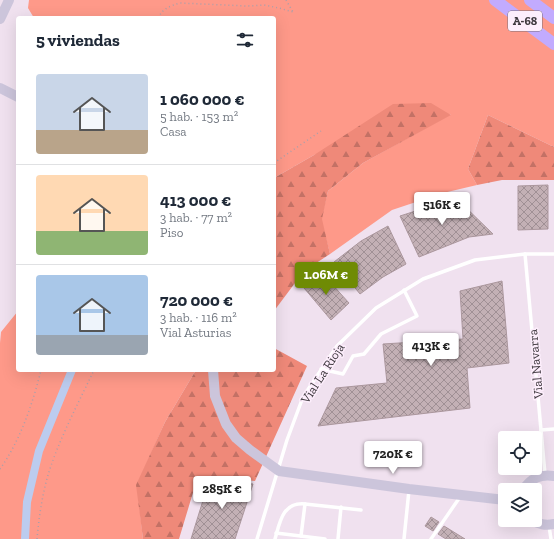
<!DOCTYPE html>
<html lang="es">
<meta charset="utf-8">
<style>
:root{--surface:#fff;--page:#f2f2f3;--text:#1f2937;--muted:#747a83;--line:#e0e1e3;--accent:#6f8b04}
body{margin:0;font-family:"Zilla Slab",serif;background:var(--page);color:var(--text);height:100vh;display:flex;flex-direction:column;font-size:15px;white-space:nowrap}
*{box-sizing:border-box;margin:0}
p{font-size:13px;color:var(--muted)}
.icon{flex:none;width:22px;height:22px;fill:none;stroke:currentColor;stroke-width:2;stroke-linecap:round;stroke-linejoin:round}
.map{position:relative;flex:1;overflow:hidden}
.panel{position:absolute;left:16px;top:16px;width:260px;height:356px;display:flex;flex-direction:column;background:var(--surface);border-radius:4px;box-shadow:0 4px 16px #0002}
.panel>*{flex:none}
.buttons{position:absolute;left:498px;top:431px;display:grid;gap:8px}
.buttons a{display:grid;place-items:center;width:44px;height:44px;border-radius:4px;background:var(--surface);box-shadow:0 4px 16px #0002;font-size:20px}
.price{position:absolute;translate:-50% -34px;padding:0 9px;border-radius:4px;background:#fff;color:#222;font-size:13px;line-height:26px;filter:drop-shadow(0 1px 2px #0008)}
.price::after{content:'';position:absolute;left:50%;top:24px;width:12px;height:9px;margin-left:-6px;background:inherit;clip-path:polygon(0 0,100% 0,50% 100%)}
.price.current{background:var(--accent);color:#fff}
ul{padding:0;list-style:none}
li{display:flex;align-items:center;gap:12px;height:100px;padding:0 20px}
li+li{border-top:1px solid var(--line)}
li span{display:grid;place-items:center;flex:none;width:112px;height:80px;border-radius:4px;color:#555}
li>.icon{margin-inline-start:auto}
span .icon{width:48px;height:48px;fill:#fffc;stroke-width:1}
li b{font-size:17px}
h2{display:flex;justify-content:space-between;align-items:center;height:48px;padding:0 20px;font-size:17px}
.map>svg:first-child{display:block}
.green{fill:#fe9989}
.forest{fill:url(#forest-firs)}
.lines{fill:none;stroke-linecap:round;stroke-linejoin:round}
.canal{stroke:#bcccef;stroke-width:8}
.building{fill:url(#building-cross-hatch);stroke:#ab979d}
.path{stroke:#aa9faa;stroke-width:1.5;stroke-dasharray:1 3;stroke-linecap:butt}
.lane{stroke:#fff;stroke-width:3.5}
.secondary{stroke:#ccc5db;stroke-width:10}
.highway{stroke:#c2abfe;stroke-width:12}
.labels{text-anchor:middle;stroke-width:3;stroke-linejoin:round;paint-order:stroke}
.shield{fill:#fdeefc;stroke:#786f78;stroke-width:1}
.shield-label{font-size:12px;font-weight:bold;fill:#3f393f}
.street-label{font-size:13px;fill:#3f393f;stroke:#fdeefc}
</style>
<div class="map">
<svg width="554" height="539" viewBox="0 0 554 539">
<defs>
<pattern id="forest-firs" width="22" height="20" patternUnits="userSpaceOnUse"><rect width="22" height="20" fill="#ef8979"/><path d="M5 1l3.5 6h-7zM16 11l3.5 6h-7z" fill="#c37165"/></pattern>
<pattern id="building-cross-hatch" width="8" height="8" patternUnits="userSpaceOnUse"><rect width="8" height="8" fill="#c3b0b5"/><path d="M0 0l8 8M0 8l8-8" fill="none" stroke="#a09095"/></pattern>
</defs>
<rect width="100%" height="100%" fill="#f0e1ef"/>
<!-- green -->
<g class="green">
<path d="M29 0H554V147L488 115 468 169 477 185 443 193 392 210 330 254 321 219 328 191 363 163 451 114 314 155 274 178V18H34L28 8Z"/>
<path d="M18 311V370H196L165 422 137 485 143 539H0V343L1 332Z"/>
</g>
<!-- forest -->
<g class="forest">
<path d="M431 103 451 115 363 163 328 191 322 219 330 254 304 271 274 311V178L314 155 393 104Z"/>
<path d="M488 115 554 147V180H502L477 185 468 169Z"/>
<path d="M274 348 307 366 255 481 198 476 179 539H143L136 485 165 422 196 370H274Z"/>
</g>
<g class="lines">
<!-- canal -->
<path class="canal" d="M25 539 27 502 39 451 72 370"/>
</g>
<!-- building -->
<g class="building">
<path d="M548 185V229L518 230V186Z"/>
<path d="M456 198 493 234 469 237 419 257 400 216Z"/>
<path d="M388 226 406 264 383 277 360 294 334 262 361 241Z"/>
<path d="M321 272 349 303 331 320 304 288Z"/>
<path d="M502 281 509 363 467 368 470 408 318 426 336 388 387 383 383 344 463 339 460 291Z"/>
<path d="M210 478 253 484 235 539H191Z"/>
<path d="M431 517 439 522 433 531 425 526Z"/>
<path d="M444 526 465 539H446L438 534Z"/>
</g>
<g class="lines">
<!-- path -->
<g class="path">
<path d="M286 0 293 12"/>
<path d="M158 18C163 8 170 6 180 3L247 6 264 5 279 8 293 12"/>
<path d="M274 163 321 131"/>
<path d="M0 469C20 441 33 403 41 370"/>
<path d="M37 539C39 517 42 496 48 475 59 439 78 404 94 370"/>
</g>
<!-- lane -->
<g class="lane">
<path d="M525 254 545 474"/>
<path d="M321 369 343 374 353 356 364 354 381 334 417 316 404 290"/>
<path d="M541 430 554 429"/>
<path d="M549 526 551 539"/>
<path d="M276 533 325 539"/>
<path d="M301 536 305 504"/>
<path d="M257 539 287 440 303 397 337 346 376 308 423 279 475 260 525 254H554"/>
<path d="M275 539C280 521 283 502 305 504L361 510"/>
<path d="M338 539 341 507"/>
<path d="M404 539 409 490"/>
<path d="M431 539 460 497"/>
</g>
<!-- secondary -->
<g class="secondary">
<path d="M0 19 9 0"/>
<path d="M0 88 18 97"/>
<path d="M213 370 215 396 226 424 236 438 250 450 279 471 409 489 505 500"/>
<path d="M523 490C531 478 540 474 554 476"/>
<path d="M531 520C539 524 545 526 554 524"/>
</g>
<!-- highway -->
<g class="highway">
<path d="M495 0 554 44"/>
<path d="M530 0 554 18"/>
</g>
</g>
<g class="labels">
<!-- shield labels -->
<rect class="shield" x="508" y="11" width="34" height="20" rx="3"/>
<g class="shield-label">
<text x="525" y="25">A-68</text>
</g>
<!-- street labels -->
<g class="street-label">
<text transform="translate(535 364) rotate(-95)" y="5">Vial Navarra</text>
<text transform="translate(322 373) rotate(-57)" y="5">Vial La Rioja</text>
</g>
</g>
</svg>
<div class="buttons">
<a><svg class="icon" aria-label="locate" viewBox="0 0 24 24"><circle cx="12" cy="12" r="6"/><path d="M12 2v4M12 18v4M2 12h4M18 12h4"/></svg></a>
<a><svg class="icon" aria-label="layers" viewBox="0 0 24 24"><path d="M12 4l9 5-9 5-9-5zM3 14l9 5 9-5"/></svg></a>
</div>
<b class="price" style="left:442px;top:226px">516K €</b>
<b class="price current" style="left:326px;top:296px">1.06M €</b>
<b class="price" style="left:431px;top:367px">413K €</b>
<b class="price" style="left:393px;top:475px">720K €</b>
<b class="price" style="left:222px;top:510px">285K €</b>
<section class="panel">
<h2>5 viviendas<svg class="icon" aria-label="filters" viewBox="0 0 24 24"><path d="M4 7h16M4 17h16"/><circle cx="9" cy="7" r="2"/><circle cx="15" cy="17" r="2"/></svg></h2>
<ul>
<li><span style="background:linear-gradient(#c9d6e8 70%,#b9a48a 0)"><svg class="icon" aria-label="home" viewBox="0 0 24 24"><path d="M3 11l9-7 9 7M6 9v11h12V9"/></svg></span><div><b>1 060 000 €</b><p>5 hab. · 153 m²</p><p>Casa</p></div></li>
<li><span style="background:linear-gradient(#ffd9b3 70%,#8fb573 0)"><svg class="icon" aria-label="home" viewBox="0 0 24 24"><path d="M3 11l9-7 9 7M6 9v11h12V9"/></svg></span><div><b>413 000 €</b><p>3 hab. · 77 m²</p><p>Piso</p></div></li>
<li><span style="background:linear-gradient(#a9c7e8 75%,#9aa5b1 0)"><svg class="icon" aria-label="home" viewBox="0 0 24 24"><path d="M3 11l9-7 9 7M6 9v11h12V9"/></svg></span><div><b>720 000 €</b><p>3 hab. · 116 m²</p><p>Vial Asturias</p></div></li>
</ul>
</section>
</div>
